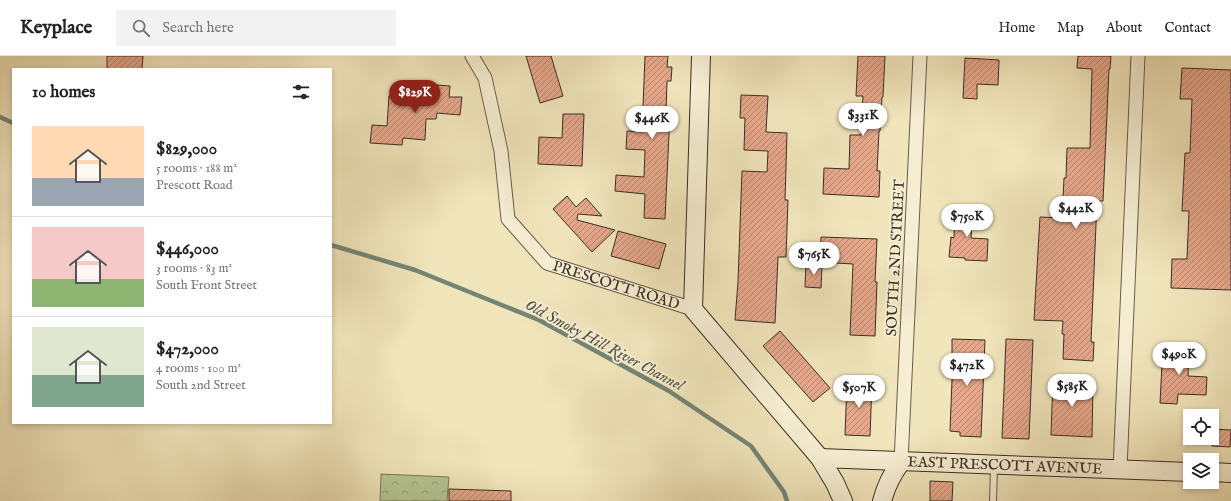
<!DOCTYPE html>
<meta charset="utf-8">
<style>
:root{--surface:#fff;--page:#f2f2f2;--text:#222;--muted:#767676;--line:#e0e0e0;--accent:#8f2418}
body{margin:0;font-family:"IM FELL English",serif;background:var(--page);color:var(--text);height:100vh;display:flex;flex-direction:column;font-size:15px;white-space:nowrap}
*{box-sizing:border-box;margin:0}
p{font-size:13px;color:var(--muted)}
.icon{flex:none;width:22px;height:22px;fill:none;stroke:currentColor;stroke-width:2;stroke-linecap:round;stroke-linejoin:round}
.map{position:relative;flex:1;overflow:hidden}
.details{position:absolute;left:12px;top:12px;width:320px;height:356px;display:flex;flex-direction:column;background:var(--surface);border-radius:0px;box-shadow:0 2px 6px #0003}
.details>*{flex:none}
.buttons{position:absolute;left:1183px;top:353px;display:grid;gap:8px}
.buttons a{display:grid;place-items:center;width:36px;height:36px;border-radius:0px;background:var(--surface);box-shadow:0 2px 6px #0003;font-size:20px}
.price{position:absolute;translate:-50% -34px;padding:0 9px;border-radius:14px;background:#fff;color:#222;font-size:13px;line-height:26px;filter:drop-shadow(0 1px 2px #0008)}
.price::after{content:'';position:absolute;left:50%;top:24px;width:12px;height:9px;margin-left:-6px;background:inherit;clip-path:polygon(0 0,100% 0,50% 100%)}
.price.active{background:var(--accent);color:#fff}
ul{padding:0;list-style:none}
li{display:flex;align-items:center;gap:12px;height:100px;padding:0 20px}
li+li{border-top:1px solid var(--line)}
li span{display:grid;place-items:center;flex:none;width:112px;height:80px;border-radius:0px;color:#555}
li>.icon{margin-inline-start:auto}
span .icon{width:48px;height:48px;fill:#fffc;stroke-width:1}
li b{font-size:17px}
h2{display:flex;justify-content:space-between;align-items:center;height:48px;padding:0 20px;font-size:17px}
header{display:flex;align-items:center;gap:24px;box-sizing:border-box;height:56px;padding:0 20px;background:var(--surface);border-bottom:1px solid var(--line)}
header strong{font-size:19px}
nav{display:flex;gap:22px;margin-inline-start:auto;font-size:14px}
.search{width:280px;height:36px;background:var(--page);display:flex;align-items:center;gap:10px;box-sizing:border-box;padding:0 14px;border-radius:0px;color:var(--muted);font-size:15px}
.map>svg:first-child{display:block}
.forest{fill:url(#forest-crowns);stroke:#787a5b}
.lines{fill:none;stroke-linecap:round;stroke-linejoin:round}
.stream{stroke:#748575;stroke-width:4.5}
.building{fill:url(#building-hatch);stroke:#3a2e23}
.lane-casing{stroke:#685c49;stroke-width:8}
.street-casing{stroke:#685c49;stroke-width:15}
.secondary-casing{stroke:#3a2e23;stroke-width:20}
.lane{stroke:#f6eed3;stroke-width:6}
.street{stroke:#f6eed3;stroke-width:13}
.secondary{stroke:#f6eed3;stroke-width:18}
.labels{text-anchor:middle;stroke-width:4;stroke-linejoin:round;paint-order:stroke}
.street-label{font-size:15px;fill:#3a2e23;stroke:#f6eed3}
.water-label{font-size:16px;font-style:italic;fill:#525245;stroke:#f6eed3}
</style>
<header>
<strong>Keyplace</strong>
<div class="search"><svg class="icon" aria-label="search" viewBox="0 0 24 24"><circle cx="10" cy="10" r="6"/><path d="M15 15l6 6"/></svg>Search here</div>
<nav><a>Home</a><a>Map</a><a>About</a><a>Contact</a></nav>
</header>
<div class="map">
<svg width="1231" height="445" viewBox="0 0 1231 445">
<defs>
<pattern id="forest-crowns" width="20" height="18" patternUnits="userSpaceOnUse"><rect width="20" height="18" fill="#b6c593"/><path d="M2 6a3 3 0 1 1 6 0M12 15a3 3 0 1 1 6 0" fill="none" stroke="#95a078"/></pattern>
<pattern id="building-hatch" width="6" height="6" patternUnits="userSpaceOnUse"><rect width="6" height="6" fill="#e6a78b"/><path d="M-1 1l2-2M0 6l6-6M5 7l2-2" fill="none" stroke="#bb8871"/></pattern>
</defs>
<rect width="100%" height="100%" fill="#f1e5bb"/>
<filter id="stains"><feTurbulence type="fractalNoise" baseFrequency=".005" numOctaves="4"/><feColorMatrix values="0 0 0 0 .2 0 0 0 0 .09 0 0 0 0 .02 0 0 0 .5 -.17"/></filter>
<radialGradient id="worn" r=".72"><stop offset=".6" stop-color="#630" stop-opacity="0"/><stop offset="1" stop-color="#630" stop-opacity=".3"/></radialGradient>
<!-- forest -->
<path class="forest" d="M381 418 449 421 447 445H380Z"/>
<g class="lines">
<!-- stream -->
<g class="stream">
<path d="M0 61 13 67"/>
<path d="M331 189 415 214 539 264 669 335 751 390 784 436 787 445"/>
</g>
</g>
<!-- building -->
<g class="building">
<path d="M107 0H143L142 13H107Z"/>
<path d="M526 0H551L563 40 540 47Z"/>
<path d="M645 0H668L667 11H672L671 25H667L666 56 670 57 665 163 644 162 645 138 615 135 616 119 644 121 645 94 626 93 627 75 642 76Z"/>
<path d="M858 0H885L883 41H882L880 75H879L877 115H880L879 141 823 138 824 112 849 113 850 79H861L863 40H856Z"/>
<path d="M1078 0H1111L1110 13H1109L1103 145H1097L1091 286H1094L1093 305 1063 303 1064 278H1062L1063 265 1034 264 1040 161 1062 162 1064 122H1066L1067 92H1090L1092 13 1077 12Z"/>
<path d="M965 2 999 4 998 29 977 28V43L963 42Z"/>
<path d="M1182 12 1231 14V234L1171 232 1172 203H1187L1189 155H1182L1185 97H1190L1192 43H1180Z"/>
<path d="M424 28 450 30 449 41H462L460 59 437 57 436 63H426L425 84 403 82 402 89 370 87 372 69 387 70 389 40 413 42 414 31 424 32Z"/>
<path d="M741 39 768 40 766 76 787 77 785 144H788L786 201H778L775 267 735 264 738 226 742 115 767 116 768 95 744 94 745 62H740Z"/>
<path d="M563 58H584L582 110 538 108 539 81 562 82Z"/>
<path d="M567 140 576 151 586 142 602 160 578 158 577 164 615 174 592 196 553 153Z"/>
<path d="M955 150 973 151 971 182 988 183 987 205 965 204V202L949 201 951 181 954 182Z"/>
<path d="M618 175 666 188 659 213 611 200Z"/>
<path d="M821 181 877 183 875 226H877L875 280 850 279 853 208 820 206Z"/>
<path d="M806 208 822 209 821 232 805 231Z"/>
<path d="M780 275 830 332 813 346 763 290Z"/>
<path d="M952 283 985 284 981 381 960 380V376L950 375 953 299 952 298Z"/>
<path d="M1006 283 1033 284 1029 383 1002 382Z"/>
<path d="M1163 289 1189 291 1188 320 1207 321 1206 339 1178 338 1177 348 1160 347Z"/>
<path d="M1053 321 1072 322V327L1093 328 1092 381 1051 379Z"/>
<path d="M847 326H872L870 380 845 379Z"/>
<path d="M1212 373 1231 374 1230 391 1212 390Z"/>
<path d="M930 425 953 426 952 445H930Z"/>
<path d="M449 433 511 435V445H449Z"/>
</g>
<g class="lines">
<defs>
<path id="lane" d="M993 445 994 411"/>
<g id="street">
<path id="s1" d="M472 0 485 22 501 95 508 163 547 207 693 253"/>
<path d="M901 406 920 0"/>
<path d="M1120 413 1138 0"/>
</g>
<g id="secondary">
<path d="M701 0 693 253 820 402 835 427 843 445"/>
<path id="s2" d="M820 402 1190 416"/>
<path d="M1212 416 1231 417"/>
<path d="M882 445C886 430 892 418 901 406"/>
</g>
</defs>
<!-- lane casing -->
<use href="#lane" class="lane-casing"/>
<!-- street casing -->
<use href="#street" class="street-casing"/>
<!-- secondary casing -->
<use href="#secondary" class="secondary-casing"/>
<!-- lane -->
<use href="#lane" class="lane"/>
<!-- street -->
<use href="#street" class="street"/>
<!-- secondary -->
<use href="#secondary" class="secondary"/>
</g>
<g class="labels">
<!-- street labels -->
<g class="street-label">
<text transform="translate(895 202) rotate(-87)" y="5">SOUTH 2ND STREET</text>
<text dy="5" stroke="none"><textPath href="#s1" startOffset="300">PRESCOTT ROAD</textPath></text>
<text dy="5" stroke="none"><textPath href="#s2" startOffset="185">EAST PRESCOTT AVENUE</textPath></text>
</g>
<!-- water labels -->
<g class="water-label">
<text transform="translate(605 288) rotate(28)" y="6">Old Smoky Hill River Channel</text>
</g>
</g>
<rect width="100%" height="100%" filter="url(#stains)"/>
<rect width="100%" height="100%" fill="url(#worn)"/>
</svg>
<div class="buttons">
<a><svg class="icon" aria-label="locate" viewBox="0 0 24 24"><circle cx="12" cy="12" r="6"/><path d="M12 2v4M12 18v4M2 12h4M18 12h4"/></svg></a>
<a><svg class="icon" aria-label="layers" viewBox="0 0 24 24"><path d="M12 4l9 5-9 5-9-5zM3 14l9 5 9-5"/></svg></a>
</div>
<b class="price active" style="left:415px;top:58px">$829K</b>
<b class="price" style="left:863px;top:81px">$331K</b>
<b class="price" style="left:652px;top:84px">$446K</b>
<b class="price" style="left:1076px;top:174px">$442K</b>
<b class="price" style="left:967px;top:182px">$750K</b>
<b class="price" style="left:814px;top:220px">$765K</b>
<b class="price" style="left:1179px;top:320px">$490K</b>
<b class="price" style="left:967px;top:331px">$472K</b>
<b class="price" style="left:1072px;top:352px">$585K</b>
<b class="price" style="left:859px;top:353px">$507K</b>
<section class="details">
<h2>10 homes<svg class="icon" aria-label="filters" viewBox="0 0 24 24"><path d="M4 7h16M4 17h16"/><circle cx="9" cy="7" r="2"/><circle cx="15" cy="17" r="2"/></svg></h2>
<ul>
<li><span style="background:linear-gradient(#ffd9b3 65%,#9aa5b1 0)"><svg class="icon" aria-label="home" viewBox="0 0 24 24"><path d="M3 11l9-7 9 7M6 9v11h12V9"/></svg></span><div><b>$829,000</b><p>5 rooms · 188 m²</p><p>Prescott Road</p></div></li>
<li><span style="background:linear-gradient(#f6c9c9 65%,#8fb573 0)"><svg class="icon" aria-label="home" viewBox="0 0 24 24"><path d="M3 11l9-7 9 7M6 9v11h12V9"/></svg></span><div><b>$446,000</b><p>3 rooms · 83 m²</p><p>South Front Street</p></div></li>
<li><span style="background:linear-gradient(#dfe7d0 60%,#7fa58c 0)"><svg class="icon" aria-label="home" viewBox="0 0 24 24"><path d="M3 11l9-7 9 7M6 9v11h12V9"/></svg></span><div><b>$472,000</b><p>4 rooms · 100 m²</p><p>South 2nd Street</p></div></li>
</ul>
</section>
</div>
